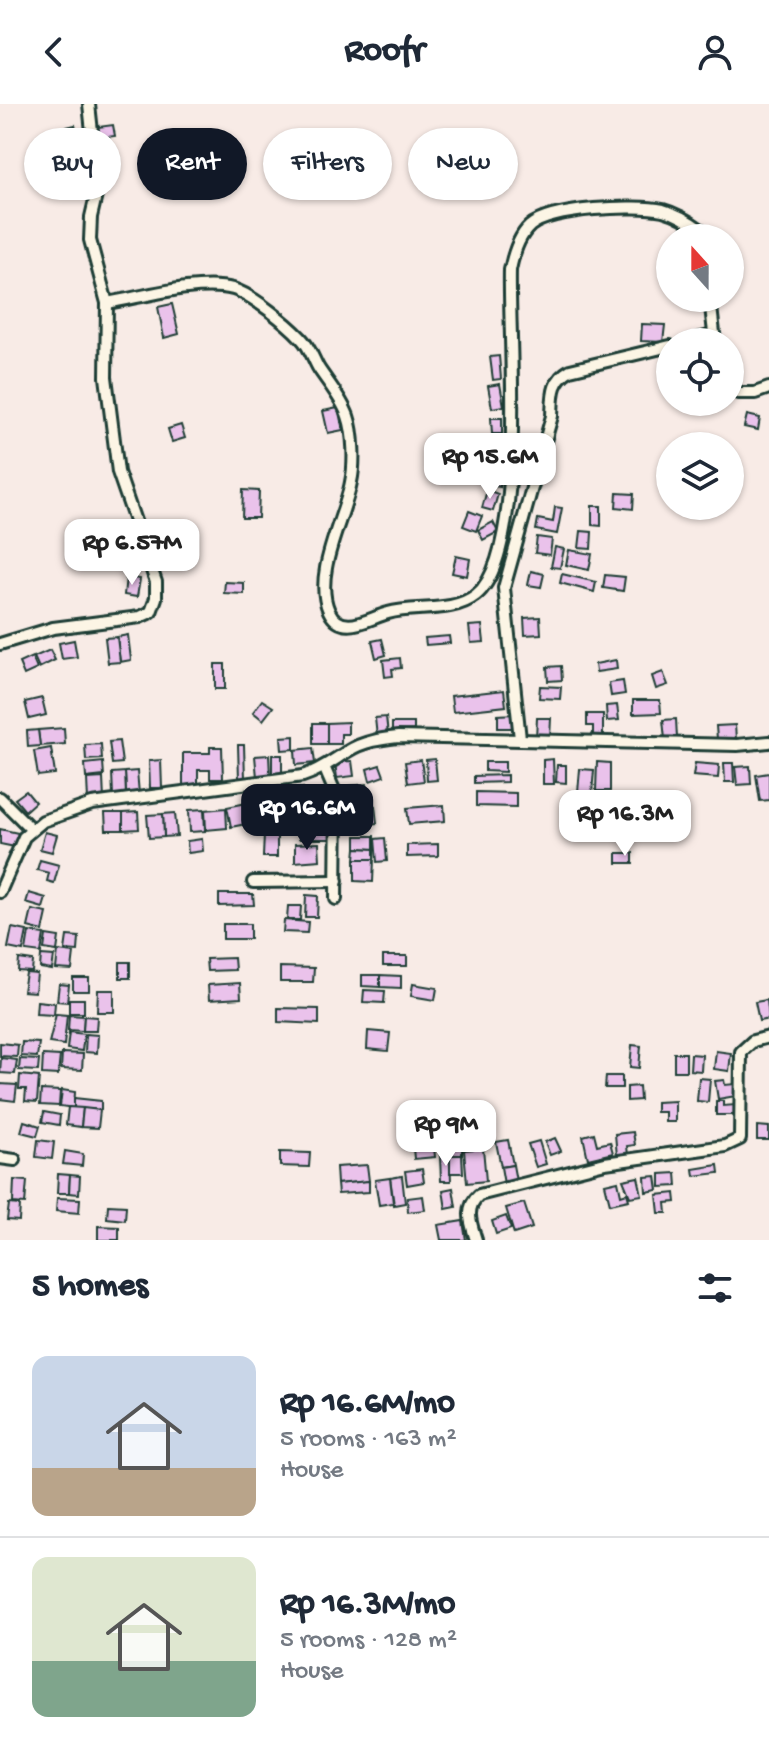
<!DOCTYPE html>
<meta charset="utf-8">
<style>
:root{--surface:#fff;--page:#f6f6f7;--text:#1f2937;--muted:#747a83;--line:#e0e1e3;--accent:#111827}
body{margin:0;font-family:"Gochi Hand",sans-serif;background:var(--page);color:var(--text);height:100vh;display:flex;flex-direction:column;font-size:30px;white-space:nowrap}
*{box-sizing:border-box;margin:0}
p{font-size:26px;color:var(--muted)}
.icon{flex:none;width:44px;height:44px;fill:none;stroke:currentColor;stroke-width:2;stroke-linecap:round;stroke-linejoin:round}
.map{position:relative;height:1136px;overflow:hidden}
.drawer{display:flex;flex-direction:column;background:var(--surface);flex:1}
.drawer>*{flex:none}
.top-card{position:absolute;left:24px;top:24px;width:722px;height:72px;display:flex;gap:16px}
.needle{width:52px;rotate:339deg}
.controls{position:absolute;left:656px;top:120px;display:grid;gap:16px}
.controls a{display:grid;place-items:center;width:88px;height:88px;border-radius:50%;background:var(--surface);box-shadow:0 2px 6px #0004;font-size:40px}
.price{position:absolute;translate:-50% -68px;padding:0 18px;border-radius:16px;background:#fff;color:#222;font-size:26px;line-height:52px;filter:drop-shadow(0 2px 4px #0008)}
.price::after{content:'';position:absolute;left:50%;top:48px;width:24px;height:18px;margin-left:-12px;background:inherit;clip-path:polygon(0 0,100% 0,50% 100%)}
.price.on{background:var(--accent);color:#fff}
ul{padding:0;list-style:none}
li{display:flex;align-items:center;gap:24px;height:200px;padding:0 32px}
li+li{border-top:2px solid var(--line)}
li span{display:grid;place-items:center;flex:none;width:224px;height:160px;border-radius:16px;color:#555}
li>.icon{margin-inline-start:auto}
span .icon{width:96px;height:96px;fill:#fffc;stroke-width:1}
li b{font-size:34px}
h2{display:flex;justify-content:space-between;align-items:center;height:96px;padding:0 32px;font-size:34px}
.pill{padding:0 28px;border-radius:36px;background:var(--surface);box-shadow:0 2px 6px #0004;font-size:28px;line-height:72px}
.pill.on{background:var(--accent);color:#fff}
header{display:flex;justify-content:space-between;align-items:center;height:104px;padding:0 32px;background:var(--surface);font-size:36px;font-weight:700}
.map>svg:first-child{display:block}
.building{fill:#eac2eb;stroke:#1f3d34;stroke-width:2}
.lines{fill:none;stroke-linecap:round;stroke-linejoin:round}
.street-casing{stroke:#1f3d34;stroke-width:16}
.street{stroke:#fcf5e5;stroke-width:10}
</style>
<header><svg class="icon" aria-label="back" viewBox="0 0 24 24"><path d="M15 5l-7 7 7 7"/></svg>Roofr<svg class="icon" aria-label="person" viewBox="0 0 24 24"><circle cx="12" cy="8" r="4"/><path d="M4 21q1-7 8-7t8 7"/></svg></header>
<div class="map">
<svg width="769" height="1136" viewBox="0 0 769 1136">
<rect width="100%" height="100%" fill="#f8ebe6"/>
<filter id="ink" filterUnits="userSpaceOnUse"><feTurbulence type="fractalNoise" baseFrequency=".0125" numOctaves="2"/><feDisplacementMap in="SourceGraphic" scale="16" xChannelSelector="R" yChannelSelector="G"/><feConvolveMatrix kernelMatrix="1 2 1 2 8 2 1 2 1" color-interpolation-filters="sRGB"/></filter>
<g filter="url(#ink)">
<!-- building -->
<g class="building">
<path d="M75 21 79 37 64 41 59 25Z"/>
<path d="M113 21 115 32 99 34 98 23Z"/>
<path d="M172 200 179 230 164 234 158 203Z"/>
<path d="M642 220 665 221 663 238 641 237Z"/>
<path d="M499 252 501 275 493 276 490 253Z"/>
<path d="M500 280 504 302 492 304 488 282Z"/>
<path d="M338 304 343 326 328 329 323 307Z"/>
<path d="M747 311 760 314 758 326 744 323Z"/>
<path d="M491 314H502V330H492Z"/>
<path d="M181 321 185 334 172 338 168 325Z"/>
<path d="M486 370 501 372 500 383 485 380Z"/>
<path d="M243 386 259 387 258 414H242Z"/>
<path d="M487 386 498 390 493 407 482 404Z"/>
<path d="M617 389 634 390 633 405 616 403Z"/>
<path d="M592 402H601V422L592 421Z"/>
<path d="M555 403 562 404 557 430 536 426 538 415 553 418Z"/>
<path d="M469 407 482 412 476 427 463 422Z"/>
<path d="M493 418 498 428 483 436 478 426Z"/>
<path d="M581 427 592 428 591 445 579 444Z"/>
<path d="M537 433 552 435 550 451 535 449Z"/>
<path d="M555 443 564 445 560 464 551 463Z"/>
<path d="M569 446 592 450 589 466 566 461Z"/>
<path d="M456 452 470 455 467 472 452 469Z"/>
<path d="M531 467 544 470 541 483 528 481Z"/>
<path d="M562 470 596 478 594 488 560 479Z"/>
<path d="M605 471 625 473 623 487 603 484Z"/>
<path d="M126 473 140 475 137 493 124 491Z"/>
<path d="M225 478 244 479V490L224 489Z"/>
<path d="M540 513 541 530 525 531 524 514Z"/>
<path d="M482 521 484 538 471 539 469 522Z"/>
<path d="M128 531 131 556 120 558 117 533Z"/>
<path d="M449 532 450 539 426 541 425 534Z"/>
<path d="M117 533 120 558 108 559 105 534Z"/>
<path d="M382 535 386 551 376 554 372 537Z"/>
<path d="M74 536 77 553 62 555 59 539Z"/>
<path d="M50 546 55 556 39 564 34 553Z"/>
<path d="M32 553 37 565 24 571 19 559Z"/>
<path d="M400 554 401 564 392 565 393 572 385 573 383 556Z"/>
<path d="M616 556 617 565 596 568 595 560Z"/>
<rect x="215" y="560" width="10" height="25"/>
<path d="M561 562 562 576 548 577 547 563Z"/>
<path d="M663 568 668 581 656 585 652 572Z"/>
<path d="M623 577 625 590 611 592 609 579Z"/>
<path d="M540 582 561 583 560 595 539 594Z"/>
<path d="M504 586 506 602 453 608 451 592Z"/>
<path d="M42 594 46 611 29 615 25 598Z"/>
<path d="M262 596 273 603 263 616 253 608Z"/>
<path d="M633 596H660L661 609 633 610Z"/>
<path d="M617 601 619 616 607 617 606 602Z"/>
<path d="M514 610V624H498V611Z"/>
<path d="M587 610H603V631H593V622H587Z"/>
<path d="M386 613 388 631 377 633 375 614Z"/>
<path d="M537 614H551L550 634H536Z"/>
<path d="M676 615 677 634 665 635 663 616Z"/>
<path d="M348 618V630H341V640H327V619Z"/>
<rect x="313" y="619" width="14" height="21"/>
<path d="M392 619H414V626L392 627Z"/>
<path d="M735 621 736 635H717L716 622Z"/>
<path d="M64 624 65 640 40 642 38 626Z"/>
<path d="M38 626 40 642 28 643 27 627Z"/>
<path d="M294 632V645L282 646 281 633Z"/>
<path d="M119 637 122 659 112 660 109 638Z"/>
<path d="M101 640 102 655 86 656 85 641Z"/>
<path d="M238 641H244L245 675H239Z"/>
<path d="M210 643H222L223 675H210V666H198V683H183V649H210Z"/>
<path d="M51 644 55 670 38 672 34 647Z"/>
<path d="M313 644 315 659 296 661 295 646Z"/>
<path d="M269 651 270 672 257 673 255 652Z"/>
<rect x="272" y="651" width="10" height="20"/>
<path d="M435 655 437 676 427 677 426 656Z"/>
<path d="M553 655 554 680H543V656Z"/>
<path d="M161 656 162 684H150L149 657Z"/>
<path d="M421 656 424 677 408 679 405 658Z"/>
<path d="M352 657 354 672 337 674 335 658Z"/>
<path d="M103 658 104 672 86 674 85 660Z"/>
<path d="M485 658H505V668L485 667Z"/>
<path d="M597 658 610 659V687H596Z"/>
<path d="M695 659 719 661 718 674 693 672Z"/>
<path d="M724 659H733L734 678H725Z"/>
<path d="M380 661 384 672 370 677 367 665Z"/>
<path d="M557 661H566V679L556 678Z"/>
<path d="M750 662 751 680 737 681 735 663Z"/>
<path d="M580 665 594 666 592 689 578 688Z"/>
<path d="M137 667 139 690 126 691 125 668Z"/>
<path d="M125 668 126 691H113L112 669Z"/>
<path d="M769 669V696L760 697 756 671Z"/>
<path d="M507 671V678L474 679V672Z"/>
<path d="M103 674 104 696 88 697 87 675Z"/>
<path d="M367 680 368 689 350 691 349 682Z"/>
<path d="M303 684 307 698 295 701 291 686Z"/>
<path d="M26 687 35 698 25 707 15 695Z"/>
<path d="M476 688 516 689V703L476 702Z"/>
<path d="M247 699 251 719 231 723 227 703Z"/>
<path d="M444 701 445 717 409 720 407 704Z"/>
<path d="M375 702 377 719 357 721 355 705Z"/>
<rect x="299" y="703" width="15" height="17"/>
<rect x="314" y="703" width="16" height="17"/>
<path d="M226 704 227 724 206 726 205 706Z"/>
<path d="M204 705 205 727 190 728 189 706Z"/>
<path d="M138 708 139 725 123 726V709Z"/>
<path d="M105 709H123V726H106Z"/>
<path d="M175 709 177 732 164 733 163 710Z"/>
<path d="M163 710 164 733 149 734 147 711Z"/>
<path d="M580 715 607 716 606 729H579Z"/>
<path d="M299 720H314L313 735H299Z"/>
<path d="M314 720H330V735H313Z"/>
<path d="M0 725 18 729 15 743 0 740Z"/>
<path d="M45 728 57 731 52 748 40 745Z"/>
<path d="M264 730H277V753H263Z"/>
<path d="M356 732H374V745L356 744Z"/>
<path d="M385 734 387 757 377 758 375 735Z"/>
<path d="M202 735 203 747 188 749 187 737Z"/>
<path d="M319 739 320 756 295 758V740Z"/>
<path d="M438 740V752L407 753V741Z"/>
<path d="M356 744 374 745V755H355Z"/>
<rect x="617" y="749" width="16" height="10"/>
<path d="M355 755H374L373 778 355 777Z"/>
<path d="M40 756 59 761 54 779 47 777 49 769 37 766Z"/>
<path d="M29 789 46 794 43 804 26 799Z"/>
<path d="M219 790H253L254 801 219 802Z"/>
<path d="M306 791 318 792 317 813H305Z"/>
<path d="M288 802H301L300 816H287Z"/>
<path d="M32 806 47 809 43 827 28 823Z"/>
<path d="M284 816 308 818 307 829 283 828Z"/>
<rect x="223" y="820" width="27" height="15"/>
<path d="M12 824 27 827 23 847 8 844Z"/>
<path d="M29 828 44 830 41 849 26 847Z"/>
<path d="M46 831 59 833 57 847 44 845Z"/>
<path d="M67 832 79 833 78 847 65 846Z"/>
<path d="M58 847 74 849 72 866 56 865Z"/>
<path d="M41 851 54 852 52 866 40 864Z"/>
<rect x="383" y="852" width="24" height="10"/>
<path d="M234 854 235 866 207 867 206 855Z"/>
<path d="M19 855 33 857 32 868 18 867Z"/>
<rect x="120" y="858" width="10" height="16"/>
<path d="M280 863 314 864 313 878H280Z"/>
<path d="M26 869 37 870 35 888 23 887Z"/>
<path d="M362 871H380V883L362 882Z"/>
<path d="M380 871 401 872V884L380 883Z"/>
<rect x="73" y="874" width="16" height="13"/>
<path d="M240 879 241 894 209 896 208 881Z"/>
<path d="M59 880 69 881 67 898 57 897Z"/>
<path d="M413 880 437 884 435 896 411 892Z"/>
<path d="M98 886H114V908H97Z"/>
<path d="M364 886 385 887 384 899 363 898Z"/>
<rect x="69" y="895" width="15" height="14"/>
<path d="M767 896 769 915 759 917 755 898Z"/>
<path d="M37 897 55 899 54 911 36 910Z"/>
<path d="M278 904 319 905V920L278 918Z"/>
<path d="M56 910 67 911 64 941 49 939Z"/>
<path d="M69 911 84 912 83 927 68 926Z"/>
<path d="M84 912 97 913 96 927H83Z"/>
<path d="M368 927 390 929 388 947 367 945Z"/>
<path d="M69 928 84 930 82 947 67 945Z"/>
<path d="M86 930 98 931 97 949 85 948Z"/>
<path d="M22 938 39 939 37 953 21 952Z"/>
<path d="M0 939 18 941 17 953 0 952Z"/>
<path d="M632 941 641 942 639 964 630 963Z"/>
<path d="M716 947 731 949 729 967 714 965Z"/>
<path d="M62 949 83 950 82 966 61 965Z"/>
<rect x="674" y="949" width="12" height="18"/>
<path d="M691 950 702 951 701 967 690 966Z"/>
<path d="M43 951 60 952 58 971 42 970Z"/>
<path d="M1 954 17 956 15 970 0 969Z"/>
<path d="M20 955 39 956 38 967 19 966Z"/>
<path d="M20 971 39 973 37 998 25 997 26 985H19Z"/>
<path d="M606 972H622V984H605Z"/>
<path d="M699 974 710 975 708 998 697 997Z"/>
<path d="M724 976 725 981 735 980 736 992 718 995 715 977Z"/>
<path d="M0 980 17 981 15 997 0 995Z"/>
<path d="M639 982 640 996 627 997V983Z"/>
<path d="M41 986 60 987 59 1002 40 1001Z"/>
<path d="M62 986 75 988 74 1004 60 1002Z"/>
<path d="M74 994 101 997V1006L74 1004Z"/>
<path d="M675 997V1018H665V1008H656V998Z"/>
<path d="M716 997H723V1002L736 1001V1011H716Z"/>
<path d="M68 1003 83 1004 81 1023 66 1021Z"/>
<path d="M83 1004 100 1006 98 1024 81 1023Z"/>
<path d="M44 1008 60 1011 59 1021 42 1018Z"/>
<path d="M432 1012 433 1030 414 1031 413 1013Z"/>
<path d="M24 1017 40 1022 37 1032 21 1028Z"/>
<path d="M757 1022 769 1023V1036H757Z"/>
<path d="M633 1028 635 1041 627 1042 628 1051 617 1052 615 1030Z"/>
<path d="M594 1029 597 1041 610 1038 613 1049 588 1055 583 1032Z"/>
<path d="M433 1032 435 1053 414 1055 412 1033Z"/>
<path d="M555 1034 561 1047 550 1051 545 1038Z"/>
<path d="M38 1036 54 1038 52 1055 36 1053Z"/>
<path d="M508 1036 513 1061 501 1063 496 1038Z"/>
<path d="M539 1037 546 1060 536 1063 528 1040Z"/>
<path d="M462 1040V1051L440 1052V1041Z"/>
<path d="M483 1044 486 1077 467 1079 464 1046Z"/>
<path d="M65 1047 83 1050 82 1062 63 1060Z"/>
<path d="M280 1048 310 1049 309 1063 280 1062Z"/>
<path d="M450 1051 451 1077H441L440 1052Z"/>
<path d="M450 1051H462L463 1069H450Z"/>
<path d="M367 1061 369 1077 337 1080 336 1063Z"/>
<path d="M513 1061 516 1077 504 1080 501 1063Z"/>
<path d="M718 1061 719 1069 694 1072 693 1065Z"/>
<path d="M422 1065 424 1078 407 1081 405 1067Z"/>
<path d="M676 1069 677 1082 660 1083V1070Z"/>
<path d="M58 1070 70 1071 69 1089H57Z"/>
<path d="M70 1071 80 1072 79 1090 69 1089Z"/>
<path d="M402 1072 405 1099 394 1101 390 1074Z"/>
<path d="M656 1072 658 1086 646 1088 645 1073Z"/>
<path d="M638 1073 642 1091 630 1093 623 1076Z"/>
<path d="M390 1074 393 1099 379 1101 375 1076Z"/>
<path d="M14 1076 27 1077 25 1100 13 1099Z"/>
<path d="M369 1077V1088L338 1090 337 1080Z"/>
<path d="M618 1077 621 1091 627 1089 629 1096 610 1100 605 1080Z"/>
<path d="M453 1084 456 1103 446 1105 443 1086Z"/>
<path d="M675 1089 676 1098 666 1099 667 1109H659L657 1091Z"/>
<path d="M423 1092 425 1106 408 1108 407 1094Z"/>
<path d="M57 1094 80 1095 79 1109 56 1107Z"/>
<path d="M524 1099 532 1124 514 1130 506 1104Z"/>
<path d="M9 1100 20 1101 19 1117 7 1116Z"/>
<path d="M108 1101 126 1102 125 1116 107 1114Z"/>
<path d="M506 1112 511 1125 496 1130 492 1117Z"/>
<path d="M463 1117 466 1136H441L438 1121Z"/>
<path d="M98 1122 119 1123V1136H98Z"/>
</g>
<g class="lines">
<defs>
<g id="street">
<path d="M710 194 715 238"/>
<path d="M107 199C143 193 198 176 233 185 251 190 288 220 301 234 310 243 313 255 319 265 329 280 342 295 348 312 354 329 355 360 351 378 345 413 312 470 329 507 342 534 369 514 388 509 415 501 452 510 476 491 528 449 508 233 510 166 513 151 518 133 530 122 551 104 636 100 663 106 678 110 689 117 701 126L703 134"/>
<path d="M687 238 713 231"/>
<path d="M730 279 738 289H755L769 284"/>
<path d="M0 540 53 524 140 513 151 508 156 494V478L118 368 106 273 107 199 90 136 91 113 98 83 89 0"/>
<path d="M520 635 504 484 552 312C553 292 551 277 570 266L670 242"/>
<path d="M325 665 337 693 336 795"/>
<path d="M0 694 31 725"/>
<path d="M253 778 337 777"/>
<path d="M0 788 24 733 43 717 92 700 303 672C321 666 332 657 348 647 364 637 381 635 398 633L737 641 769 638"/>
<path d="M0 1054 15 1056"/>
<path d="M476 1136C471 1120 464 1104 479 1091L605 1059 725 1042 740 1035 741 948 753 937 769 933"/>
</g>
</defs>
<!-- street casing -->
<use href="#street" class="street-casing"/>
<!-- street -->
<use href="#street" class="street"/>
</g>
</g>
</svg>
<div class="controls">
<a><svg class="needle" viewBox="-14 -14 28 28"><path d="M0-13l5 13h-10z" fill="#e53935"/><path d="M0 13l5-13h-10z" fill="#747a83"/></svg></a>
<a><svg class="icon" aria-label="locate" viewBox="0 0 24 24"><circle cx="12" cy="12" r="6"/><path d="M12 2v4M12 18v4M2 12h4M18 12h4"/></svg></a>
<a><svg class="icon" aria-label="layers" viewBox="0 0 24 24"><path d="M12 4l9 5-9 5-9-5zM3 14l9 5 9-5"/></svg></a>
</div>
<b class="price" style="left:490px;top:397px">Rp 15.6M</b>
<b class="price" style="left:132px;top:483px">Rp 6.57M</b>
<b class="price on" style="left:307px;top:748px">Rp 16.6M</b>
<b class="price" style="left:625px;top:754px">Rp 16.3M</b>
<b class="price" style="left:446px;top:1064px">Rp 9M</b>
<div class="top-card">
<a class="pill">Buy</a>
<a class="pill on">Rent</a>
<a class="pill">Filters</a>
<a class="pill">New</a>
</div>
</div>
<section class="drawer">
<h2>5 homes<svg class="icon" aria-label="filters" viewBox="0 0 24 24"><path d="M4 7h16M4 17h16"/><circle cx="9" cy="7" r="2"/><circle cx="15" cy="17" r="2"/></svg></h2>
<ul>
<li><span style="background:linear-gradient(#c9d6e8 70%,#b9a48a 0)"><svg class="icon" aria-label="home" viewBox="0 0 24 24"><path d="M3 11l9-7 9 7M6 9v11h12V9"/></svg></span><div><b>Rp 16.6M/mo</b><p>5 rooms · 163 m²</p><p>House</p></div></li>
<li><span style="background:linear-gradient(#dfe7d0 65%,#7fa58c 0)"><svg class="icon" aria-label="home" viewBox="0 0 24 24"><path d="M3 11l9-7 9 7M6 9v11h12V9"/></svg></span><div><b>Rp 16.3M/mo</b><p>5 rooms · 128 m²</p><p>House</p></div></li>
</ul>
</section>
